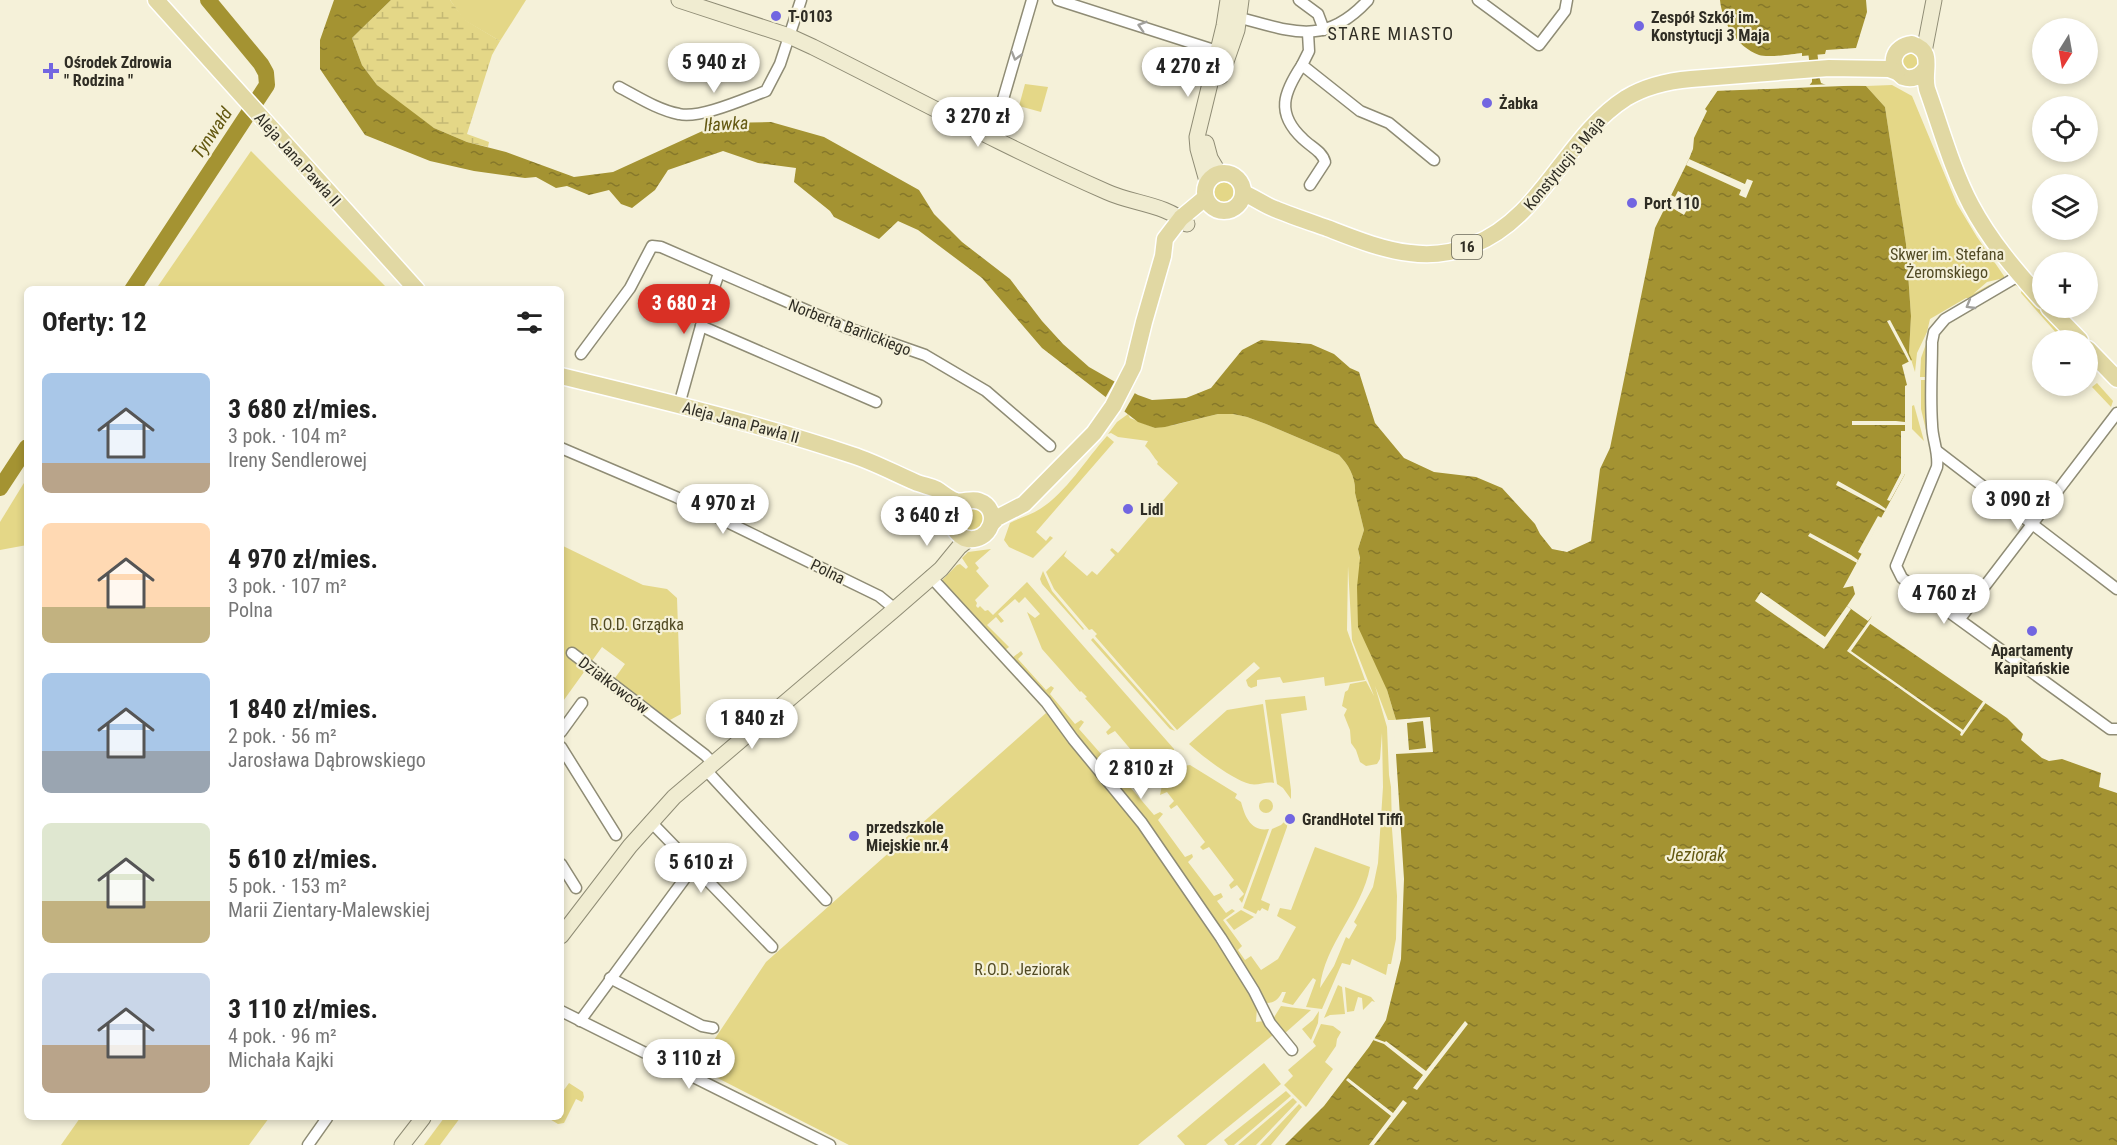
<!DOCTYPE html>
<html lang="pl">
<meta charset="utf-8">
<style>
:root{--surface:#fff;--page:#f2f2f2;--text:#222;--muted:#767676;--accent:#d93025}
body{margin:0;font-family:"Roboto Condensed",sans-serif;background:var(--page);color:var(--text);height:100vh;display:flex;flex-direction:column;font-size:22px;white-space:nowrap}
*{box-sizing:border-box;margin:0}
p{font-size:20px;color:var(--muted)}
.icon{flex:none;width:33px;height:33px;fill:none;stroke:currentColor;stroke-width:2;stroke-linecap:round;stroke-linejoin:round}
.map{position:relative;flex:1;overflow:hidden}
.side{position:absolute;left:24px;top:286px;width:540px;height:834px;display:flex;flex-direction:column;background:var(--surface);border-radius:9px;box-shadow:0 3px 9px #0003}
.side>*{flex:none}
.needle{width:39px;rotate:191deg}
.buttons{position:absolute;left:2032px;top:18px;display:grid;gap:12px}
.buttons a{display:grid;place-items:center;width:66px;height:66px;border-radius:50%;background:var(--surface);box-shadow:0 3px 9px #0003;font-size:30px}
.price{position:absolute;translate:-50% -51px;padding:0 14px;border-radius:21px;background:#fff;color:#222;font-size:20px;line-height:39px;filter:drop-shadow(0 2px 3px #0008)}
.price::after{content:'';position:absolute;left:50%;top:36px;width:18px;height:14px;margin-left:-9px;background:inherit;clip-path:polygon(0 0,100% 0,50% 100%)}
.price.on{background:var(--accent);color:#fff}
ul{padding:0;list-style:none}
li{display:flex;align-items:center;gap:18px;height:150px;padding:0 18px}
li span{display:grid;place-items:center;flex:none;width:168px;height:120px;border-radius:9px;color:#555}
li>.icon{margin-inline-start:auto}
span .icon{width:72px;height:72px;fill:#fffc;stroke-width:1}
li b{font-size:26px}
h2{display:flex;justify-content:space-between;align-items:center;height:72px;padding:0 18px;font-size:26px}
.map>svg:first-child{display:block}
.green{fill:#e4d787}
.wetland{fill:url(#wetland-marsh)}
.water{fill:url(#water-ripples)}
.pier{fill:#f5f1d9;fill-rule:evenodd}
.lines{fill:none;stroke-linecap:round;stroke-linejoin:round}
.canal{stroke:#a49332;stroke-width:9}
.river{stroke:#a49332;stroke-width:16}
.street-casing{stroke:#8f8c75;stroke-width:13}
.secondary-casing{stroke:#8f8c75;stroke-width:17}
.primary-casing{stroke:#fff;stroke-width:19}
.street{stroke:#fff;stroke-width:10}
.secondary{stroke:#f0ecd1;stroke-width:15}
.primary{stroke:#e1d8a3;stroke-width:16}
.oneway{stroke:#a1a09c}
.poi-dot{fill:#7266e1;stroke:#f5f1d9;stroke-width:2}
.labels{text-anchor:middle;stroke-width:4.5;stroke-linejoin:round;paint-order:stroke}
.shield{fill:#f5f1d9;stroke:#6a685a;stroke-width:1.5}
.shield-label{font-size:15px;font-weight:bold;fill:#2f2d24}
.poi-label{font-size:16px;font-weight:bold;fill:#2f2d24;stroke:#f5f1d9;text-anchor:start}
.street-label{font-size:16px;fill:#2f2d24;stroke:#f5f1d9}
.park-label{font-size:16px;fill:#514a23;stroke:#f5f1d9}
.neighbourhood-label{font-size:18px;letter-spacing:1.5px;fill:#2f2d24;stroke:#f5f1d9}
.water-label{font-size:18px;font-style:italic;fill:#635810;stroke:#f5f1d9}
</style>
<div class="map">
<svg width="2117" height="1145" viewBox="0 0 2117 1145">
<defs>
<pattern id="wetland-marsh" width="20" height="14" patternUnits="userSpaceOnUse" patternTransform="scale(1.5)"><rect width="20" height="14" fill="#e4d787"/><path d="M1 5h8M5 5V1M11 12h8M15 12V8" fill="none" stroke="#c4b974"/></pattern>
<pattern id="water-ripples" width="26" height="14" patternUnits="userSpaceOnUse" patternTransform="scale(1.5)"><rect width="26" height="14" fill="#a49332"/><path d="M2 4q2-2 4 0t4 0M15 11q2-2 4 0t4 0" fill="none" stroke="#86782a"/></pattern>
</defs>
<rect width="100%" height="100%" fill="#f5f1d9"/>
<!-- green -->
<g class="green">
<path d="M450 0H526L500 41 464 20Z"/>
<path d="M1914 50 1922 62 1910 73 1899 64 1901 55Z"/>
<path d="M1025 84 1048 87 1041 112 1019 106Z"/>
<path d="M1892 85 1912 96 1957 204 1977 237 2004 276V278L1987 282 1973 294 1989 285 1995 284 1974 298H1966L1930 319 1927 332 1917 353 1915 372 1909 353 1911 316 1906 244 1885 107 1866 86Z"/>
<path d="M251 151 388 289H156Z"/>
<circle cx="1224" cy="191" r="12"/>
<path d="M2013 284 2021 285 2064 334 2063 336H2059L2021 293 2022 289Z"/>
<path d="M1926 344V377H1920L1921 358Z"/>
<path d="M1921 380H1926V430L1921 409Z"/>
<path d="M2097 383 2113 401 2111 407 2092 387Z"/>
<path d="M1914 405 1924 441 1912 429V406Z"/>
<path d="M1128 414 1130 418 1155 428 1174 425 1218 414H1233L1247 417 1266 424 1339 455C1349 465 1356 478 1355 493L1364 530 1358 549 1387 690 1396 720H1388L1375 686 1387 727 1389 775 1391 787 1392 829 1397 896 1396 939 1391 964H1388L1386 975 1352 959 1350 965 1342 963 1322 1009 1306 1007 1316 980 1313 978 1293 1005 1282 1002 1286 992H1282C1279 999 1274 1003 1267 1003L1264 1001 1146 821 1135 806H1132L1012 658 1021 651 1023 654 1018 659 1046 690 1051 686 1054 688 1050 694 1075 724 1081 720 1084 722 1079 729 1109 763 1116 758 1118 761 1113 767 1154 815 1160 812 1163 814 1158 820 1185 857 1192 854 1193 857 1188 862 1214 896 1221 893 1223 897 1217 901 1226 913 1232 909 1235 911 1223 920 1242 946 1238 950 1245 960 1251 956 1261 970 1278 959 1296 927 1277 916 1280 908 1291 910 1315 847 1370 867C1362 911 1324 944 1320 988L1334 966 1346 937 1349 939 1357 925 1354 922 1373 887 1378 863 1383 787 1382 733 1380 759 1377 764 1366 766 1360 762 1356 750 1351 743 1350 730 1344 715 1347 709 1342 706 1345 692 1348 690 1350 684 1366 681 1374 696 1352 640 1348 566 1347 630 1365 680 1325 686 1324 677 1283 683 1280 677 1257 680V686L1251 688 1248 686 1246 680 1260 668 1254 662 1177 730 1095 636 1097 634 1092 629 1089 630 1054 589 1046 572 1067 550 1064 556 1087 576 1092 571 1097 575 1115 555 1110 550 1112 548 1118 553 1178 483 1157 464 1158 462C1153 457 1152 452 1145 446L1148 441 1118 437 1111 433 1108 434 1117 422Z"/>
<path d="M1107 436 1114 442 1036 532 1046 541 1050 536 1053 538 1033 558 1009 547 1004 540 1010 523C1019 518 1031 515 1040 509 1066 493 1086 459 1107 436Z"/>
<path d="M27 478V545L0 550V522Z"/>
<circle cx="972" cy="519" r="12"/>
<path d="M561 545 643 585 667 589 677 598 681 714 670 720 623 687 621 683 615 678 625 664 602 647 561 704Z"/>
<path d="M991 549 975 563 979 568 976 571 989 586 975 600 977 603 976 606 978 608 980 606 985 611 988 610 993 615 1027 582 1174 749 1173 759 1155 776 1150 778 1144 776 1149 771 1115 731 1108 735 1106 732 1111 727 1085 698 1087 697 1081 691 1080 692 1042 649 1027 612 1035 618 1040 614 1025 597 1019 603 1015 599 998 614 1004 621 1001 623 996 617 987 625 1009 647 1005 650 943 583V579L957 565 960 564 966 569 968 567 962 558 968 552Z"/>
<path d="M1043 571 1052 591 1084 629 1083 630 1042 584 1040 579Z"/>
<path d="M1093 638 1175 731 1170 729 1091 640Z"/>
<path d="M1305 696 1307 710 1281 714 1291 790V799L1283 788 1277 784 1265 700Z"/>
<path d="M1263 704 1274 783C1266 781 1258 786 1250 784 1233 780 1202 756 1189 744L1227 710Z"/>
<path d="M1046 713 1138 825 1250 993 1257 1007 1256 1022 1264 1021 1273 1035 1138 1145H849L696 1067 766 962Z"/>
<path d="M1190 765 1237 794 1235 798 1241 802C1245 817 1251 832 1269 829L1242 903 1239 899 1244 894 1237 885 1231 889 1229 885 1234 880 1209 847 1203 850 1200 847 1205 842 1177 805 1171 809 1169 806 1174 801 1167 792 1160 795 1162 785 1183 766Z"/>
<circle cx="1266" cy="806" r="7"/>
<path d="M1286 820H1288L1287 827 1261 900 1270 904 1268 911 1262 908 1260 911 1258 910 1256 914 1243 908 1272 829 1281 825Z"/>
<path d="M1241 910 1254 917 1234 930 1226 920Z"/>
<path d="M1338 985 1342 987 1345 1014 1330 1015 1324 1018Z"/>
<path d="M1345 987 1371 997 1375 1002 1372 1001 1363 1010 1362 998 1358 997 1354 1011 1347 1012Z"/>
<path d="M1281 1006 1311 1010 1284 1034 1273 1019Z"/>
<path d="M1319 1011 1318 1023 1311 1040 1302 1029 1313 1020Z"/>
<path d="M1321 1024 1333 1026 1341 1032 1337 1039 1336 1046 1325 1062 1333 1069 1306 1107 1284 1085 1293 1076 1288 1070 1316 1046 1313 1042Z"/>
<path d="M1264 1063 1281 1084 1206 1145H1185L1177 1136Z"/>
<path d="M569 1083 583 1092 584 1097 582 1102 576 1099 564 1123 558 1124 548 1118H561V1094Z"/>
<path d="M1286 1091 1291 1096 1234 1145H1228L1224 1140Z"/>
<path d="M1293 1098 1297 1102 1256 1145H1238Z"/>
<path d="M1299 1104 1302 1107 1271 1145H1260Z"/>
<path d="M80 1118H269L249 1145H61Z"/>
<path d="M444 1118H460L440 1145H424Z"/>
</g>
<!-- wetland -->
<path class="wetland" d="M391 0H450L465 20 500 41 492 55 467 134 489 142 488 147 467 142 434 128 404 107 377 85 362 65 352 38Z"/>
<!-- water -->
<g class="water">
<path d="M334 0H391L352 38 362 65 377 85 434 128 467 142 506 152 574 177 613 172 720 123 771 122 824 137 919 190 934 214 962 242 1010 279 1042 321 1063 344 1089 367 1138 395 1152 400 1186 398 1211 388 1242 350 1261 340 1311 344 1334 354 1350 368 1359 372 1375 423 1404 458 1434 472 1476 477 1502 488 1535 524 1540 534 1552 549 1567 552 1591 541 1600 469 1610 448 1655 228 1689 159 1693 149 1694 138 1707 111 1705 109 1718 90 1808 87 1812 82V77L1819 76 1821 83 1826 85 1866 86 1885 107 1906 244 1911 316 1909 353 1912 360 1902 365 1907 385 1905 386V474L1843 588 1853 586 1855 594 1847 606 1868 621 1872 616 1869 623 2007 718 2023 734 2021 740 2042 758 2049 761 2062 759 2101 773 2099 787 2117 793V1145H1285L1324 1106 1369 1047 1386 1020 1401 959 1404 879 1396 754V720L1387 690 1358 627 1357 587 1360 558 1358 549 1364 530 1355 493C1356 478 1349 465 1339 455L1266 424 1247 417 1233 414H1218L1165 427 1155 428 1138 422 1042 348 982 278 918 230 898 221 879 239 834 217 830 211 794 182 796 168 758 163 723 151 668 170 655 190 632 208 621 204 609 190 589 195 567 186 556 188 536 177 525 178 474 171 430 161 365 135 320 69V40Z"/>
<path d="M1720 0H1866L1867 12 1856 48 1826 50 1825 54 1802 56V53C1792 54 1768 58 1759 55 1737 47 1722 22 1720 0Z"/>
</g>
<!-- pier -->
<g class="pier">
<path d="M1865 83 1870 85 1714 91 1716 88Z"/>
<path d="M1689 159 1745 184 1747 179 1753 181 1746 198 1739 195 1741 190 1686 165Z"/>
<path d="M1678 191 1693 199 1684 215 1669 206 1672 201 1669 199 1671 195 1675 197Z"/>
<path d="M1890 320 1906 350 1912 363 1910 364 1887 321Z"/>
<path d="M1116 379 1136 391 1123 414 1104 400Z"/>
<path d="M1852 421H1896L1905 422V425H1852Z"/>
<path d="M1901 431H1905V474L1890 501 1887 500 1901 473Z"/>
<path d="M1838 481 1879 504 1886 509 1885 511 1836 485Z"/>
<path d="M1878 516 1882 518 1862 554 1858 552Z"/>
<path d="M1810 533 1851 555 1858 560 1857 563 1808 536Z"/>
<path d="M1761 592 1825 637 1847 606 1851 609 1824 649 1755 601Z"/>
<path d="M1873 615 1875 617 1851 651 1963 730 1984 700 1987 701 1962 736 1960 735 1961 732 1847 651Z"/>
<path d="M1430 717 1433 752 1396 754 1393 720ZM1423 721 1426 748 1409 750 1407 723Z"/>
<path d="M1465 1021 1468 1024 1417 1090 1413 1088 1423 1075 1384 1044 1373 1040 1374 1038 1385 1042 1386 1041 1426 1071Z"/>
<path d="M1348 1078 1393 1113 1403 1100 1407 1103 1374 1145H1369L1391 1116 1352 1085 1346 1080Z"/>
</g>
<g class="lines">
<!-- canal -->
<path class="canal" d="M1813 55 1815 71"/>
<!-- river -->
<g class="river">
<path d="M132 290 267 85 266 73 261 64 208 0"/>
<path d="M0 488 27 447"/>
</g>
<defs>
<g id="street">
<path d="M1058 0 1217 51"/>
<path d="M1299 0 1318 14 1324 30"/>
<path d="M1478 0 1539 45 1565 11 1567 0"/>
<path d="M1233 16C1289 30 1323 49 1368 0"/>
<path d="M1308 33 1309 51 1302 65 1360 111 1389 123 1434 160"/>
<path d="M1302 65C1284 92 1275 113 1303 139 1311 147 1322 151 1325 162L1310 185"/>
<path d="M619 87C638 97 658 110 679 114 700 119 744 99 766 91L780 64 801 0"/>
<path d="M992 137 1032 0"/>
<path d="M2020 275 1945 319 1934 332 1932 342C1932 370 1930 397 1932 424 1932 439 1939 452 1937 467L1896 566 1902 578 2110 729H2117"/>
<path d="M701 326 876 402"/>
<path d="M581 354 630 288 652 246 661 247 845 327 925 355 986 391 1050 446"/>
<path d="M679 405 701 326 719 273"/>
<path d="M561 448 676 497 879 596 895 609"/>
<path d="M1937 451 2117 589"/>
<path d="M930 576 1046 702 1073 739 1142 823 1221 938 1254 991 1270 1023 1292 1050"/>
<path d="M1962 616 2117 413"/>
<path d="M572 653 705 755 712 762"/>
<path d="M561 732 582 703"/>
<path d="M561 747 616 835"/>
<path d="M705 769 826 900"/>
<path d="M650 821 772 947"/>
<path d="M561 864 576 888"/>
<path d="M610 978 702 1026 713 1028"/>
<path d="M561 1011 830 1145"/>
<path d="M580 1021 694 866"/>
<path d="M308 1145 327 1118"/>
</g>
<g id="secondary">
<path d="M679 0 789 36 813 47C911 96 1007 148 1107 192 1133 204 1166 204 1187 224"/>
<path d="M1924 52 1934 0"/>
<path d="M1221 76 1237 30 1241 0"/>
<path d="M1206 143 1210 158 1219 173"/>
<path d="M1207 181 1198 149 1197 137 1224 26 1228 0"/>
<path d="M561 936 630 846 674 797 895 609 941 569 959 547 969 539"/>
<path d="M402 1145 423 1118"/>
</g>
<g id="primary">
<path d="M156 0 417 290"/>
<path d="M1925 69C1920 77 1912 80 1903 77 1887 65 1893 46 1912 44 1936 52 1922 70 1927 89 1941 128 1952 169 1971 205 1990 241 2016 271 2043 301"/>
<circle cx="1224" cy="192" r="19"/>
<path d="M1243 193C1254 197 1264 205 1275 209 1292 216 1310 222 1327 228 1353 238 1382 250 1410 253 1431 256 1453 253 1473 245 1543 217 1565 137 1626 98 1646 86 1668 81 1691 79L1829 68 1889 69 1897 72"/>
<path d="M2049 308 2080 340"/>
<path d="M2088 349 2117 379"/>
<path d="M561 376C658 400 757 423 852 455 874 462 894 473 915 482 922 485 929 486 936 489 943 493 949 499 956 501 964 503 971 498 979 501 1003 509 991 546 964 538 948 528 949 510 965 501"/>
<path d="M992 523 997 518 1024 504 1094 433 1113 406 1133 367 1144 322 1163 256 1165 239 1181 218 1205 198"/>
</g>
</defs>
<!-- street casing -->
<use href="#street" class="street-casing"/>
<!-- secondary casing -->
<use href="#secondary" class="secondary-casing"/>
<!-- primary casing -->
<use href="#primary" class="primary-casing"/>
<!-- street -->
<use href="#street" class="street"/>
<!-- secondary -->
<use href="#secondary" class="secondary"/>
<!-- primary -->
<use href="#primary" class="primary"/>
</g>
<!-- one-way arrows -->
<defs><path id="oneway-chevron" d="M-2-3.5L2.5 0L-2 3.5" fill="none" stroke-width="1.6" stroke-linecap="round" stroke-linejoin="round" transform="scale(1.5)"/></defs>
<g class="oneway">
<use href="#oneway-chevron" transform="translate(1142 26) rotate(-163)"/>
<use href="#oneway-chevron" transform="translate(1016 56) rotate(106)"/>
<use href="#oneway-chevron" transform="translate(1970 305) rotate(150)"/>
</g>
<!-- markers -->
<g class="poi-dot">
<circle cx="776" cy="16" r="6"/>
<circle cx="1639" cy="26" r="6"/>
<path d="M48 62h6v6h6v6h-6v6h-6v-6h-6v-6h6z"/>
<circle cx="1487" cy="103" r="6"/>
<circle cx="1632" cy="203" r="6"/>
<circle cx="1128" cy="509" r="6"/>
<circle cx="2032" cy="631" r="6"/>
<circle cx="1290" cy="819" r="6"/>
<circle cx="854" cy="836" r="6"/>
</g>
<g class="labels">
<!-- shield labels -->
<rect class="shield" x="1452" y="235" width="30" height="24" rx="4.5"/>
<g class="shield-label">
<text x="1467" y="252">16</text>
</g>
<!-- poi labels -->
<g class="poi-label">
<text x="788" y="22">T-0103</text>
<text x="1651" y="23">Zespół Szkół im.<tspan x="1651" dy="18">Konstytucji 3 Maja</tspan></text>
<text x="64" y="68">Ośrodek Zdrowia<tspan x="64" dy="18">" Rodzina "</tspan></text>
<text x="1499" y="109">Żabka</text>
<text x="1644" y="209">Port 110</text>
<text x="1140" y="515">Lidl</text>
<text x="2032" y="656" text-anchor="middle">Apartamenty<tspan x="2032" dy="18">Kapitańskie</tspan></text>
<text x="1302" y="825">GrandHotel Tiffi</text>
<text x="866" y="833">przedszkole<tspan x="866" dy="18">Miejskie nr.4</tspan></text>
</g>
<!-- street labels -->
<g class="street-label">
<text transform="translate(298 159) rotate(48)" y="6">Aleja Jana Pawła II</text>
<text transform="translate(1564 163) rotate(-50)" y="6">Konstytucji 3 Maja</text>
<text transform="translate(850 327) rotate(21)" y="6">Norberta Barlickiego</text>
<text transform="translate(741 422) rotate(15)" y="6">Aleja Jana Pawła II</text>
<text transform="translate(828 571) rotate(26)" y="6">Polna</text>
<text transform="translate(614 685) rotate(37)" y="6">Działkowców</text>
</g>
<!-- park labels -->
<g class="park-label">
<text x="1947" y="260">Skwer im. Stefana<tspan x="1947" dy="18">Żeromskiego</tspan></text>
<text x="637" y="630">R.O.D. Grządka</text>
<text x="1022" y="975">R.O.D. Jeziorak</text>
</g>
<!-- neighbourhood labels -->
<g class="neighbourhood-label">
<text x="1391" y="40">STARE MIASTO</text>
</g>
<!-- water labels -->
<g class="water-label">
<text transform="translate(726 124) rotate(-3)" y="6">Iławka</text>
<text transform="translate(212 133) rotate(-56)" y="6">Tynwałd</text>
<text x="1696" y="861">Jeziorak</text>
</g>
</g>
</svg>
<div class="buttons">
<a><svg class="needle" viewBox="-14 -14 28 28"><path d="M0-13l5 13h-10z" fill="#e53935"/><path d="M0 13l5-13h-10z" fill="#767676"/></svg></a>
<a><svg class="icon" aria-label="locate" viewBox="0 0 24 24"><circle cx="12" cy="12" r="6"/><path d="M12 2v4M12 18v4M2 12h4M18 12h4"/></svg></a>
<a><svg class="icon" aria-label="layers" viewBox="0 0 24 24"><path d="M12 4l9 5-9 5-9-5zM3 14l9 5 9-5"/></svg></a>
<a>+</a>
<a>−</a>
</div>
<b class="price" style="left:714px;top:94px">5 940 zł</b>
<b class="price" style="left:1188px;top:98px">4 270 zł</b>
<b class="price" style="left:978px;top:148px">3 270 zł</b>
<b class="price on" style="left:684px;top:335px">3 680 zł</b>
<b class="price" style="left:2018px;top:531px">3 090 zł</b>
<b class="price" style="left:723px;top:535px">4 970 zł</b>
<b class="price" style="left:927px;top:547px">3 640 zł</b>
<b class="price" style="left:1944px;top:625px">4 760 zł</b>
<b class="price" style="left:752px;top:750px">1 840 zł</b>
<b class="price" style="left:1141px;top:800px">2 810 zł</b>
<b class="price" style="left:701px;top:894px">5 610 zł</b>
<b class="price" style="left:689px;top:1090px">3 110 zł</b>
<section class="side">
<h2>Oferty: 12<svg class="icon" aria-label="filters" viewBox="0 0 24 24"><path d="M4 7h16M4 17h16"/><circle cx="9" cy="7" r="2"/><circle cx="15" cy="17" r="2"/></svg></h2>
<ul>
<li><span style="background:linear-gradient(#a9c7e8 75%,#b9a48a 0)"><svg class="icon" aria-label="home" viewBox="0 0 24 24"><path d="M3 11l9-7 9 7M6 9v11h12V9"/></svg></span><div><b>3 680 zł/mies.</b><p>3 pok. · 104 m²</p><p>Ireny Sendlerowej</p></div></li>
<li><span style="background:linear-gradient(#ffd9b3 70%,#c2b280 0)"><svg class="icon" aria-label="home" viewBox="0 0 24 24"><path d="M3 11l9-7 9 7M6 9v11h12V9"/></svg></span><div><b>4 970 zł/mies.</b><p>3 pok. · 107 m²</p><p>Polna</p></div></li>
<li><span style="background:linear-gradient(#a9c7e8 65%,#9aa5b1 0)"><svg class="icon" aria-label="home" viewBox="0 0 24 24"><path d="M3 11l9-7 9 7M6 9v11h12V9"/></svg></span><div><b>1 840 zł/mies.</b><p>2 pok. · 56 m²</p><p>Jarosława Dąbrowskiego</p></div></li>
<li><span style="background:linear-gradient(#dfe7d0 65%,#c2b280 0)"><svg class="icon" aria-label="home" viewBox="0 0 24 24"><path d="M3 11l9-7 9 7M6 9v11h12V9"/></svg></span><div><b>5 610 zł/mies.</b><p>5 pok. · 153 m²</p><p>Marii Zientary-Malewskiej</p></div></li>
<li><span style="background:linear-gradient(#c9d6e8 60%,#b9a48a 0)"><svg class="icon" aria-label="home" viewBox="0 0 24 24"><path d="M3 11l9-7 9 7M6 9v11h12V9"/></svg></span><div><b>3 110 zł/mies.</b><p>4 pok. · 96 m²</p><p>Michała Kajki</p></div></li>
</ul>
</section>
</div>
